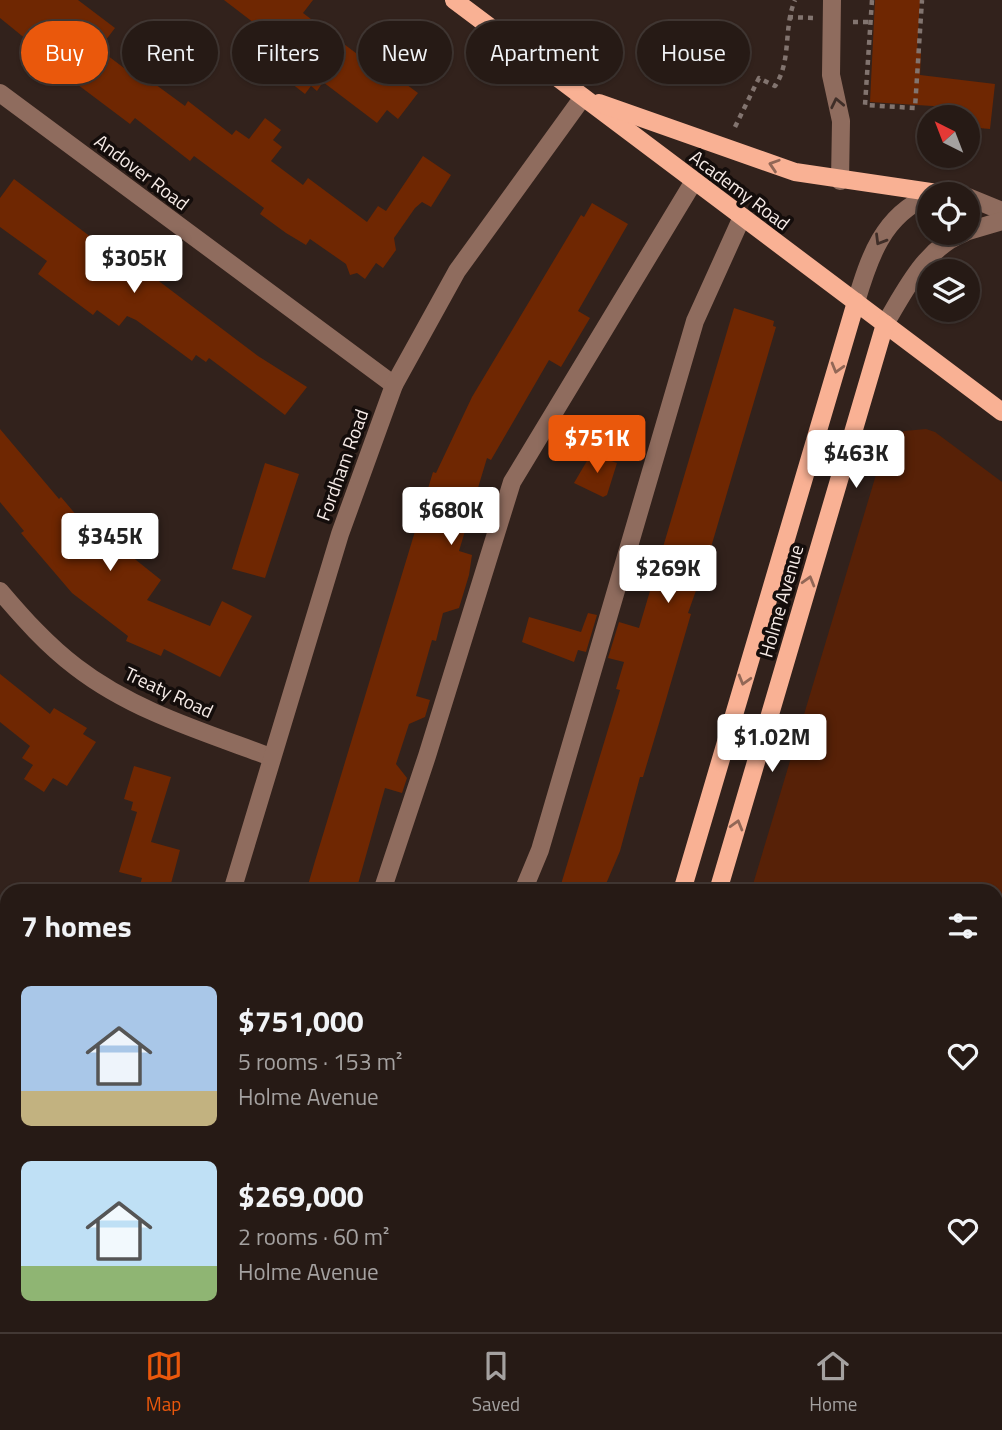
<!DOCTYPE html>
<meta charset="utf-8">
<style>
:root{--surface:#261a15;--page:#2e231e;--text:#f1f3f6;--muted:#a4a1a0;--line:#423834;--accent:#ea580c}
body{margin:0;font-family:"Titillium Web",sans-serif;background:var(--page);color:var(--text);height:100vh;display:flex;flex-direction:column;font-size:26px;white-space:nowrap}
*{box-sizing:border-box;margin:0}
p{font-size:23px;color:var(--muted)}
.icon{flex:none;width:38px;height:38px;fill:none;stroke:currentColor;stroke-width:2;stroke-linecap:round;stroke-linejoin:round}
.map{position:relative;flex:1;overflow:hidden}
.details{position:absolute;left:0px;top:884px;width:1003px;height:450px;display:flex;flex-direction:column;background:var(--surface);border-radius:21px 21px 0 0;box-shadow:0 2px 5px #0004,0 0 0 2px var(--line)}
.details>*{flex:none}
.guide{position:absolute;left:21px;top:21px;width:961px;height:63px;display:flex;gap:14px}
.needle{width:46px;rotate:318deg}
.fabs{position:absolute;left:917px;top:105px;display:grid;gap:14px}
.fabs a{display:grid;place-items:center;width:63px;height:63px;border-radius:50%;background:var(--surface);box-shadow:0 2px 5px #0004,0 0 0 2px var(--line);font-size:35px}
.price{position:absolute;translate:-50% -60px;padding:0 16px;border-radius:7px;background:#fff;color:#222;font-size:23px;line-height:46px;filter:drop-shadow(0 2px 4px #0008)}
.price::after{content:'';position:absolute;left:50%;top:42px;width:21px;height:16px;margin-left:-10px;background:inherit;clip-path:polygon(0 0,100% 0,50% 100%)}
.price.current{background:var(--accent);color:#fff}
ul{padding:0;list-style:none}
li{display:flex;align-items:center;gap:21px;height:175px;padding:0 21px}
li span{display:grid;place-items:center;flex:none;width:196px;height:140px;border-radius:10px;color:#555}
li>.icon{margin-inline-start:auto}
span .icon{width:84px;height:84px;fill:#fffc;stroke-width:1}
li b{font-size:30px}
h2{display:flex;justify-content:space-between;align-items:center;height:84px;padding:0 21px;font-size:30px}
.chip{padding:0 24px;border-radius:32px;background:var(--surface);box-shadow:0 2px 5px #0004,0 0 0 2px var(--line);font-size:24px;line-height:63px}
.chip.current{background:var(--accent);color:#fff}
.dock{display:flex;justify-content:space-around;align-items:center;height:98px;border-top:2px solid var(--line);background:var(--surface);font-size:19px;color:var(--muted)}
.dock a{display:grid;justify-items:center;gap:4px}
.dock .current{color:var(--accent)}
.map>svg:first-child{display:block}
.green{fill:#572107}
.building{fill:#6f2702}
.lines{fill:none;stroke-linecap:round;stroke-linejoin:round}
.path{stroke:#82746f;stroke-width:4.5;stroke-dasharray:5 5;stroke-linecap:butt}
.minor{stroke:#8f6c5e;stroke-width:18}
.major{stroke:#f9b194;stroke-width:18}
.oneway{stroke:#3f2e28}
.oneway2{stroke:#926756}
.labels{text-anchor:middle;stroke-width:7;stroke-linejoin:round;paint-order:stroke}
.street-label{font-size:19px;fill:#f6ebe7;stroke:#140d0b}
</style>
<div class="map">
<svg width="1002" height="1332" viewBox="0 0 1002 1332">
<rect width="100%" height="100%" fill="#32221c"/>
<!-- green -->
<path class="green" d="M926 429 935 432 1002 482V1332H559L563 1326H996V891H751L884 448 904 431Z"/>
<!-- building -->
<g class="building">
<path d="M0 0H78L115 28 99 49 124 68 137 67 148 79 185 106 188 101 232 135 236 130 249 139 265 118 281 130 273 140 282 147 271 161 303 185 308 178 367 222 378 206 386 211 423 156 451 175 431 207 422 202 415 208 394 238 396 250 383 268 376 263 365 279 357 273 350 275 346 264 310 239 306 245 286 233 260 214 264 208 194 156 190 161 135 118 130 124 29 48 32 44 0 18Z"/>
<path d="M224 0H313L303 13 373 66 376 62 418 93 398 119 387 110 377 123 323 82 317 91 311 86 305 94 264 62 279 42Z"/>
<path d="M875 0H920L917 53H921L920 75 995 84 990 129 968 127 969 117H946L948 107 870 102Z"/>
<path d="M14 179 128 265 131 260 258 356 307 387 285 415 209 358 206 362 196 355 192 361 136 320 127 316 119 326 97 310 93 315 38 274 47 261 0 227V198Z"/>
<path d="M592 203 628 224 578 311 590 318 561 367 549 360 491 460 487 458 459 551 472 555 469 575 459 608 443 613 436 641 432 640 416 696 430 700 425 717 409 724 396 764 407 778 402 793 385 788 356 891H309L311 886 308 885 315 861 433 472 436 473 472 397 581 215 584 217Z"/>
<path d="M734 308 774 321 773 326 776 327 709 554 688 613 691 614 660 720 643 777H640L620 851 603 891H559L620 690 616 689 624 662 608 658 619 622 639 628Z"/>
<path d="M0 429 59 499 61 497 83 523 86 520 161 580 147 600 210 626 222 601 252 616 220 677 164 649 161 656 126 641 128 636 72 593 31 545 21 533 24 531 0 502Z"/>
<path d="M591 454 617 463 607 495 603 497 574 483Z"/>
<path d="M265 463 299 474 265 578 232 569Z"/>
<path d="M588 613 597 615 586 652 578 650 574 662 522 642 529 617 581 632Z"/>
<path d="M0 674 50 714 54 708 87 728 83 734 96 742 67 786 53 778 44 792 24 779 33 765 22 758 30 746 0 722Z"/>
<path d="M134 766 171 777 151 842 180 850 169 891H138L142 878 119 872 137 812 131 810 133 802 124 799Z"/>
</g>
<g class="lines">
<!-- path -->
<g class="path">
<path d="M872 0 865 105 915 108 922 0"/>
<path d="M788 17 813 18"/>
<path d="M853 22H870"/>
<path d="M735 127 759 78 775 86C792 61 783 28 795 0"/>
</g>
<!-- minor -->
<g class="minor">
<path d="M832 0 831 75 841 121 840 181"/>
<path d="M0 93 394 385"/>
<path d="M968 197 1002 211"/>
<path d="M968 231 1002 221"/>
<path d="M856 302C869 258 883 215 929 196"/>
<path d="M885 324C905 291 925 248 964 233"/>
<path d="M0 591C23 618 47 645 76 667 133 711 204 732 271 757"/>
<path d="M232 891 340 534 394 385 457 271 583 97"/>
<path d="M382 891 427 756 512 482 694 181"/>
<path d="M523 891 540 850 695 321 742 217"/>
<path d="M0 1213 7 1224"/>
<path d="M0 1249 7 1244"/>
<path d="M129 1332 134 1326"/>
<path d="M244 1332 249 1326"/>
</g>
<!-- major -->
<g class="major">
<path d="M454 0 1002 412"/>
<path d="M599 103 795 172 944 194"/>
<path d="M682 891 856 302"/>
<path d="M718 891 885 324"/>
<path d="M457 1332 461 1326"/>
<path d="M521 1332 525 1326"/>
</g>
</g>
<!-- one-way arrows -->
<defs><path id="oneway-chevron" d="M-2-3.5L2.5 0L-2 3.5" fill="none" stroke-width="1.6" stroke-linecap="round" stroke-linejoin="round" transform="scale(1.75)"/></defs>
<g class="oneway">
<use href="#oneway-chevron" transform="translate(837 103) rotate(-102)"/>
<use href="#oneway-chevron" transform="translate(880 240) rotate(121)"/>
</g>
<g class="oneway2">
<use href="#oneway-chevron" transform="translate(774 165) rotate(-162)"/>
<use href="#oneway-chevron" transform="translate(837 368) rotate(106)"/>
<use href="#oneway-chevron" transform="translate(809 581) rotate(-74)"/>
<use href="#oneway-chevron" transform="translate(744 680) rotate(106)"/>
<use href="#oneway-chevron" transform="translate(737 825) rotate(-74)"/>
</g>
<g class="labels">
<!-- street labels -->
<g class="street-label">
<text transform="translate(142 172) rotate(37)" y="7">Andover Road</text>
<text transform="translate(740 190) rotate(37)" y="7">Academy Road</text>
<text transform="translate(342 465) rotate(-70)" y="7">Fordham Road</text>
<text transform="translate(781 601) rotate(-74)" y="7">Holme Avenue</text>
<text transform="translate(169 692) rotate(25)" y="7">Treaty Road</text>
</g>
</g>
</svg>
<div class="fabs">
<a><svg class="needle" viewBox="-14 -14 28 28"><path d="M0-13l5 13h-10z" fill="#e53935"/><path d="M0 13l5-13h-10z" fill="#a4a1a0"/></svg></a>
<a><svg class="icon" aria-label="locate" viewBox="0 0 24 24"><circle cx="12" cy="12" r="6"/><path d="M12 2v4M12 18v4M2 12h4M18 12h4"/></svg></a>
<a><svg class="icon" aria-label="layers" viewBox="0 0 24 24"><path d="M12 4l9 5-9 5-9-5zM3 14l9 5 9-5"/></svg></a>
</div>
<b class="price" style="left:134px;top:295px">$305K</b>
<b class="price current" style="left:597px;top:475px">$751K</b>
<b class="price" style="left:856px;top:490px">$463K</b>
<b class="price" style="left:451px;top:547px">$680K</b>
<b class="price" style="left:110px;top:573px">$345K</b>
<b class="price" style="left:668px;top:605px">$269K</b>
<b class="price" style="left:772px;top:774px">$1.02M</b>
<div class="guide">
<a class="chip current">Buy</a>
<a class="chip">Rent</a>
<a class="chip">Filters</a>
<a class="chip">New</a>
<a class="chip">Apartment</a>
<a class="chip">House</a>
</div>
<section class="details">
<h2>7 homes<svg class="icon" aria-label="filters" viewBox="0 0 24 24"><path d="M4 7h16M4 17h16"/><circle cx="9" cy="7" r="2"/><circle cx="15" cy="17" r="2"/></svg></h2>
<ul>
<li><span style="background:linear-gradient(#a9c7e8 75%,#c2b280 0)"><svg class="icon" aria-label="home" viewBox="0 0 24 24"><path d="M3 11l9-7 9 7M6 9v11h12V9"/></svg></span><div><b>$751,000</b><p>5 rooms · 153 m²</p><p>Holme Avenue</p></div><svg class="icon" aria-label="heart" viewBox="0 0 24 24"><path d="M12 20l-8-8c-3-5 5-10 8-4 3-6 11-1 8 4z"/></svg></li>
<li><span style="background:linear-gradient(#bfe0f5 75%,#8fb573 0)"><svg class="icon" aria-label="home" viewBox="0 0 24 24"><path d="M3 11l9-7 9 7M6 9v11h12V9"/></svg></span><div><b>$269,000</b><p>2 rooms · 60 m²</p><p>Holme Avenue</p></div><svg class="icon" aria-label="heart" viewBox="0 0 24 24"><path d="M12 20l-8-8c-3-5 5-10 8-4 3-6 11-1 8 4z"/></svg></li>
</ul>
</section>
</div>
<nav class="dock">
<a class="current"><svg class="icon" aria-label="map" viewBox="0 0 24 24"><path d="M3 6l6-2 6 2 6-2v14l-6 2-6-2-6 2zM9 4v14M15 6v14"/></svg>Map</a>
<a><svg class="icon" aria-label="saved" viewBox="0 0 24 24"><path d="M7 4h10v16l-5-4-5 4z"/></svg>Saved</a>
<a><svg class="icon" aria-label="home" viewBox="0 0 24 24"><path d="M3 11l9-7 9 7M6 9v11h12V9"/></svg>Home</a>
</nav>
